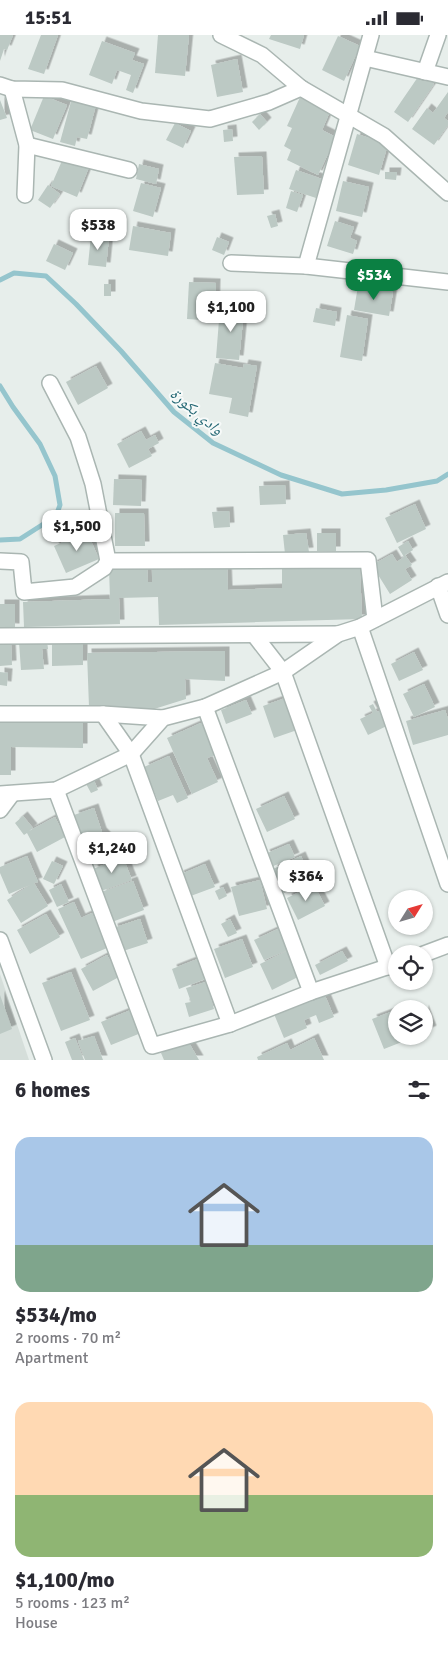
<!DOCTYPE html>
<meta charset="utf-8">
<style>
:root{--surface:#fff;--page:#f2f2f3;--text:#2b2b33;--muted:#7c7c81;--accent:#0b8043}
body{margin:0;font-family:Signika,"Noto Naskh Arabic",sans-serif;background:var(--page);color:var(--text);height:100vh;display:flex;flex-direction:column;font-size:19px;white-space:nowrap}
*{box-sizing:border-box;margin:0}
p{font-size:16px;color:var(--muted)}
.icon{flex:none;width:28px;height:28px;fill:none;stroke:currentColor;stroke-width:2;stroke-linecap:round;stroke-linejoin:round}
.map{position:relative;height:1025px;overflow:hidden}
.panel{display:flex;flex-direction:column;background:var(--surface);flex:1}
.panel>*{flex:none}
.needle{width:32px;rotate:53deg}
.controls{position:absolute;left:388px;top:855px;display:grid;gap:10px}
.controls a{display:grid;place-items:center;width:45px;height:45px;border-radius:50%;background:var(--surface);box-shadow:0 1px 4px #0004;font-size:25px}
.price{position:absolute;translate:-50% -42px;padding:0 11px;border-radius:10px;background:#fff;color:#222;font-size:16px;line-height:32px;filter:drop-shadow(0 1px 2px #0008)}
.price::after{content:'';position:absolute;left:50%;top:30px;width:15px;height:11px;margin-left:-8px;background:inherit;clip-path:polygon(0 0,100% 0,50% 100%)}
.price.active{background:var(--accent);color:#fff}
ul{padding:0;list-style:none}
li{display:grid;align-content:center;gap:10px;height:265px;padding:0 15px}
li span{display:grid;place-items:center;height:155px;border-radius:15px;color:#555}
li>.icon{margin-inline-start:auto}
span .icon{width:90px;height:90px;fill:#fffc;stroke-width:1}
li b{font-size:21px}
h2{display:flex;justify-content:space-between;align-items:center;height:60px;padding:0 15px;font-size:21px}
.status{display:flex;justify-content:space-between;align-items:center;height:35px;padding:0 25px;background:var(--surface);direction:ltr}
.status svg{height:14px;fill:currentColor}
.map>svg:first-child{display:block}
.built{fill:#d5deda}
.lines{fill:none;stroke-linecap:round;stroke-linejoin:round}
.stream{stroke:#95c5cd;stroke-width:5}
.building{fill:#bcc9c4;filter:url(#shadow)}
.street-casing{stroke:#aab6b2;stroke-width:18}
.street{stroke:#fff;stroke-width:15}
.labels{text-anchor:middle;stroke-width:4;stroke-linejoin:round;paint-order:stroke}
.water-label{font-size:16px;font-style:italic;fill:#266975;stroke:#f7faf9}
</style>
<div class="status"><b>15:51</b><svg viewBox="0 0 49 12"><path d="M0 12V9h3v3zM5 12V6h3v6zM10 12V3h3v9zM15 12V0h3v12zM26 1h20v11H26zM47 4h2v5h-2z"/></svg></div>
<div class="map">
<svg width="448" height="1025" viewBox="0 0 448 1025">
<defs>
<filter id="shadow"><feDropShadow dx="4.5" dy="-4.5" stdDeviation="0" flood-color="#0004"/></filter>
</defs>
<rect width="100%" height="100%" fill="#e7eeeb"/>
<!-- built -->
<path class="built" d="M0 939 29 1025H0Z"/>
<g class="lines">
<!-- stream -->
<g class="stream">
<path d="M0 245 14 238 46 241 76 269 121 316 174 377 213 408 281 440 342 459 386 455 437 446 448 439"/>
<path d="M0 351 13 372 40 409 55 441 60 470 56 481 20 504 0 505"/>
</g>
</g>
<!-- building -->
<g class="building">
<path d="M0 0H13L7 15 4 14 0 26Z"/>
<path d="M41 0H58L44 39 28 34Z"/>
<path d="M158 0H189L185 41 155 38Z"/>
<path d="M271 0H304L300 14 269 4Z"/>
<path d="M338 1 360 11 344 46 322 35Z"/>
<path d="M102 6 135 18 132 25 144 29 133 58 126 55 131 40 117 35 112 49 89 40Z"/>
<path d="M237 24 243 57 217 62 211 30Z"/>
<path d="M420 39 434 49 408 87 394 77Z"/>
<path d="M448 57V77L444 83 448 86V90L434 110 412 94 427 73 433 78Z"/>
<path d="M301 60 331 74 322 95 336 102 318 140 287 125 291 115 284 111 292 93 287 91Z"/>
<path d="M44 61 67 70 53 104 30 95Z"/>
<path d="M72 63 96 70 87 104 77 102 75 111 60 107Z"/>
<path d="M0 65 7 83 0 85Z"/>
<path d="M260 79 267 87 259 95 252 87Z"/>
<path d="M175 88 191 96 183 113 166 105Z"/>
<path d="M232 94 233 106 224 107 223 95Z"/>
<path d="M357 99 388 109 379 140 348 130Z"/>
<path d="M64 121 89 132 77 162 51 151Z"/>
<path d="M262 121 264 159 237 160 234 122Z"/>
<path d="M139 129 159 134 156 149 136 144Z"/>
<path d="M296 135 322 144 316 163 289 154Z"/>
<path d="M385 137H397L396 145 385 144Z"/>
<path d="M343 146 369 152 362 182 336 176Z"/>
<path d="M141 148 161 153 153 182 133 176Z"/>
<path d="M48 150 60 159 50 173 38 165Z"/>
<path d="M291 156 303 160 297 177 286 173Z"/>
<path d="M275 179 278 191 271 193 267 181Z"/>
<path d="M335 186 354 192 350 203 357 206 353 219 327 211Z"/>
<path d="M133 191 171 198 168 221 129 215Z"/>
<path d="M91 200 109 202 106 232 88 230Z"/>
<path d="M217 202 229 207 224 220 212 215Z"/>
<path d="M54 209 73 218 65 235 46 226Z"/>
<path d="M189 247 216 248 215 286 187 284Z"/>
<rect x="104" y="249" width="7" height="12"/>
<path d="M358 251 393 257 389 281 354 275Z"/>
<path d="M233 265 245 266 239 325 216 323 219 285 226 286V278L232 279Z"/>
<path d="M316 273 337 277 335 291 313 287Z"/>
<path d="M347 280 368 284 362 326 340 322Z"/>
<path d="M215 328 243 333 244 329 257 331 248 382 229 378 232 363 209 359Z"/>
<path d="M96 331 108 353 78 370 66 347Z"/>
<path d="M141 396 146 405 155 400 159 408 148 414 152 421 129 433 117 409Z"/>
<path d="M114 444 142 445 141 471 113 470Z"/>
<path d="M285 450 286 469 260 470 259 451Z"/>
<path d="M415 469 426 494 397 508 385 483Z"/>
<path d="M229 476 230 492 214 493 212 477Z"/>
<path d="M115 478H144L145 511H115Z"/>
<path d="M87 497 99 524 66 538 54 511Z"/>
<path d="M306 498 309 517 285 519 283 500Z"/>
<rect x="317" y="498" width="19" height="18"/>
<path d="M408 506 413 515 405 520 412 530 405 534 412 545 390 559 372 530 392 519 397 527 404 522 398 512Z"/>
<path d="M227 529 228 555 282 553V533L360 531 362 584 159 590 158 562 119 563 120 589 24 592 23 567 110 564 109 532 147 531 148 547H152V532Z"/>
<path d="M0 569H15V593L0 592Z"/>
<path d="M47 605 48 614H42L44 634 21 635 19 607Z"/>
<path d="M52 605H83V630L52 631Z"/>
<path d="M11 609 12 630 0 631V610Z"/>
<path d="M225 616V646L185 644 186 664 151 675 89 672 87 618Z"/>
<path d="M414 617 423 635 399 646 391 629Z"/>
<path d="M0 637 8 638 7 651 0 650Z"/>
<path d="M424 649 435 672 414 682 403 659Z"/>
<path d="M291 661 303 693 274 703 263 671Z"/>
<path d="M246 665 252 679 226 689 221 675Z"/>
<path d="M373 669 377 677 385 673 393 688 368 700 360 684 373 678 369 671Z"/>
<path d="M445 675 448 684V700L413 710 406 686Z"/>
<path d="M0 682H83V713L11 712V740H0Z"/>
<path d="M201 688 215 720 207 723 218 747 192 759 167 703Z"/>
<path d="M169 721 188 763 177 768 173 760 158 766 144 732Z"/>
<path d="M93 743 98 755 91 758 85 747Z"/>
<path d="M284 761 295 784 267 797 256 774Z"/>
<path d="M94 773 102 797 115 811 97 827 82 811 93 800 82 804 74 780Z"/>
<path d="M23 781 33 793 29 796 55 782 65 802 37 817 27 798 24 800 15 788Z"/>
<path d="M289 809 295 822 271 832 265 819Z"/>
<path d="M27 821 38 847 34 848 48 871 21 888 7 865 30 850 9 859 0 838V832Z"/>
<path d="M301 821 312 846 284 858 273 834Z"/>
<path d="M123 822 132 845 101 856 93 834Z"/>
<path d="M52 826 63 831 54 849 43 844Z"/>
<path d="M205 829 215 852 188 862 179 840Z"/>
<path d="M260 845 267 874 239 881 231 852Z"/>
<path d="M133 846 144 875 112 887 101 857Z"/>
<path d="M61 849 69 867 57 872 49 855Z"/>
<path d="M314 850 325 871 298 885 287 863Z"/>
<path d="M223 852 227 861 219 865 215 856Z"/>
<path d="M74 867 81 883 92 878 107 913 81 924 58 874Z"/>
<path d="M46 879 60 902 30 919 17 895Z"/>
<path d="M140 884 148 908 120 917 113 893Z"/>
<path d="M230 884 237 898 228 902 221 889Z"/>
<path d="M280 893 290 914 264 925 254 905Z"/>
<path d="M242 904 253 932 225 943 214 914Z"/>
<path d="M289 915 302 940 272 955 260 929Z"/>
<path d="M342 916 348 926 320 940 315 930Z"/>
<path d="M107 920 119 942 93 956 81 934Z"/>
<path d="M200 923 208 943 179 954 172 934Z"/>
<path d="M71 937 90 985 61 996 42 948Z"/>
<path d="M206 947 214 974 189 982 185 968 191 967 186 953Z"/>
<path d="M324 958 334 982 319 988 316 980 304 985 307 993 284 1003 274 979Z"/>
<path d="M0 960 12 994 0 999Z"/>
<path d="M424 974 432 995 424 999Z"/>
<path d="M131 975 141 998 111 1010 101 987Z"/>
<path d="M396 975V1001H417L384 1014 372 984Z"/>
<path d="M94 1001 103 1025H85L78 1006Z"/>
<path d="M75 1003 84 1025H72L65 1007Z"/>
<path d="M186 1003 199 1025H164L161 1018Z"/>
<path d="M314 1003 324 1025H258L257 1022 287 1008 290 1015Z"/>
</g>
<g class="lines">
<defs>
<g id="street">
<path d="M221 0 262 20 301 53 384 101 448 158"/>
<path d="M365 23 448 42"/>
<path d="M425 37 438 0"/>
<path d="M0 50 12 54 62 55 141 76 210 84 269 67 301 53"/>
<path d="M12 54 27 110 25 160"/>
<path d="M27 110 129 135"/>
<path d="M231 228 306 231 448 247"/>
<path d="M306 231 371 0"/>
<path d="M50 348 78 402 93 449 108 526"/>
<path d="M0 526 21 527 24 557 75 552 104 533 108 526 368 525 375 584"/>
<path d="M438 551 448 580"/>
<path d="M360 592 448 849"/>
<path d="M0 601 338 599"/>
<path d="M255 601 283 637 388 932"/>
<path d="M205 672 311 957"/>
<path d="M0 679H103L163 683"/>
<path d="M103 679 131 719 230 989"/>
<path d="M56 755 152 1011 230 989 311 957 396 929"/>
<path d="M0 759 56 755 131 719 163 683 205 672 283 637 338 599 360 592 448 547"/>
<path d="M0 775 12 759"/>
<path d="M0 905 44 1025"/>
<path d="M424 919 448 910"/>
</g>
</defs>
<!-- street casing -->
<use href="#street" class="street-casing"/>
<!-- street -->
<use href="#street" class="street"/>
</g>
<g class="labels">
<!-- water labels -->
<g class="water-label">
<text transform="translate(197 376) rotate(40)" y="6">وادي بكورة</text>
</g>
</g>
</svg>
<div class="controls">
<a><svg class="needle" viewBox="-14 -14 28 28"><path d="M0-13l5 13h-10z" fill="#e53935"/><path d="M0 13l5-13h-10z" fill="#7c7c81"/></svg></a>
<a><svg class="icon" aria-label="locate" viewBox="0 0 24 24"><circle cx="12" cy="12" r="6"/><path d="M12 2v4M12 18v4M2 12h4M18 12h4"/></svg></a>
<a><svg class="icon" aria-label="layers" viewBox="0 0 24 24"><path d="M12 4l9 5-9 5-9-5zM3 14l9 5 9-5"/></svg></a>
</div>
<b class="price" style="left:98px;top:216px">$538</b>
<b class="price active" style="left:374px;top:266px">$534</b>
<b class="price" style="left:231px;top:298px">$1,100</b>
<b class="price" style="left:77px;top:517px">$1,500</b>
<b class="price" style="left:112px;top:839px">$1,240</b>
<b class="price" style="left:306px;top:867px">$364</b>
</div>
<section class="panel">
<h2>6 homes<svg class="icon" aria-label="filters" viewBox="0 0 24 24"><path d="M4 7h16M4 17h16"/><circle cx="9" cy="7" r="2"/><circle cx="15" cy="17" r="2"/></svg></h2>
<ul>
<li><span style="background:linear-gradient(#a9c7e8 70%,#7fa58c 0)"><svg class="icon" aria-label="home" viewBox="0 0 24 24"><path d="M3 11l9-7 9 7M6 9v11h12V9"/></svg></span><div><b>$534/mo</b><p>2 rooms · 70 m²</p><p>Apartment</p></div></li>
<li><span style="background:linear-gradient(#ffd9b3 60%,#8fb573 0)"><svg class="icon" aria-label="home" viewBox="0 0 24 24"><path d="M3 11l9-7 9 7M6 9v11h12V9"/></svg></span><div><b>$1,100/mo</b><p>5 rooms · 123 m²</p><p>House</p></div></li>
</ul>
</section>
